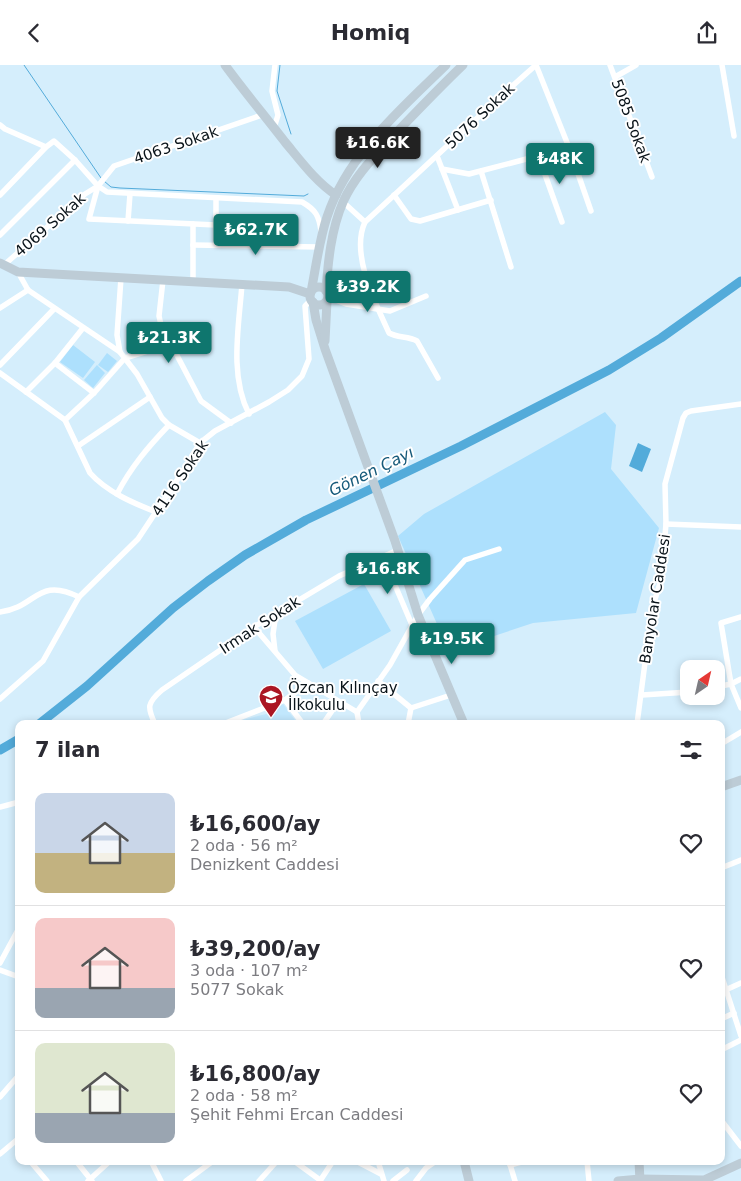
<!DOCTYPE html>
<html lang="tr">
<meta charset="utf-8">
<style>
:root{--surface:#fff;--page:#f7f7f7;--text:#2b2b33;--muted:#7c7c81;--line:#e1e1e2;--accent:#0f766e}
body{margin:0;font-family:"DejaVu Sans",sans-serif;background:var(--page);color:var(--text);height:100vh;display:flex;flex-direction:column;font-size:19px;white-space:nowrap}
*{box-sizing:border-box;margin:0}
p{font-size:16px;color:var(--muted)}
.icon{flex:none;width:28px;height:28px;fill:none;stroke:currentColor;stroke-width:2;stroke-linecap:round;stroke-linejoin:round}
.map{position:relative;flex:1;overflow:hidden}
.panel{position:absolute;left:15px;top:655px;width:710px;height:445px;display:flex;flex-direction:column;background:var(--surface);border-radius:10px;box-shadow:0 2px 8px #0003}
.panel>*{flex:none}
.needle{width:32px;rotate:34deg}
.tools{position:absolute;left:680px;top:595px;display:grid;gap:10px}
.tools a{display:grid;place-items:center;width:45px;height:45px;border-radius:10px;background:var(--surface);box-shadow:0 2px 8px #0003;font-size:25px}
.price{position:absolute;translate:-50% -42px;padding:0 11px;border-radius:5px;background:var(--accent);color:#fff;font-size:16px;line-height:32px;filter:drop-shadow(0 1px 2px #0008)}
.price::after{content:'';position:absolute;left:50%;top:30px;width:15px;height:11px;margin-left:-8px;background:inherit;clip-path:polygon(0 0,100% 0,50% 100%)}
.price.selected{background:#222;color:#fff}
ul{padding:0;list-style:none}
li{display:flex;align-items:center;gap:15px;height:125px;padding:0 20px}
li+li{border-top:1px solid var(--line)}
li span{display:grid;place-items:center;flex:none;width:140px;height:100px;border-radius:10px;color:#555}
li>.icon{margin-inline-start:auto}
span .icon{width:60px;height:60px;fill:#fffc;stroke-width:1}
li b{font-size:21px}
h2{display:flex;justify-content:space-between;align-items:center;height:60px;padding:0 20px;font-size:21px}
header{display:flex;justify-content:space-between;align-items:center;height:65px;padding:0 20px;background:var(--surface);font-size:22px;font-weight:600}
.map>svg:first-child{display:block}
.built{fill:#c1e7fd}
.green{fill:#ade0fd}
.water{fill:#53abda}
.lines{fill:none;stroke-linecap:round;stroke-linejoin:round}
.stream{stroke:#53abda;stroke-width:1}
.river{stroke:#53abda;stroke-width:9}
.street{stroke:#fff;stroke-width:5.5}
.secondary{stroke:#bdccd6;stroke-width:9}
.labels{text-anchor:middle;stroke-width:4;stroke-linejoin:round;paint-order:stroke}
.street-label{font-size:15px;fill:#091319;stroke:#fff}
.poi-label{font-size:15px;fill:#091319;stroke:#fff;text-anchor:start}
.water-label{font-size:16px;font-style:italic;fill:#165a7a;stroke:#fff}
</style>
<header><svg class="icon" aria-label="back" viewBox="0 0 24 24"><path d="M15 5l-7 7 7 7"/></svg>Homiq<svg class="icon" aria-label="share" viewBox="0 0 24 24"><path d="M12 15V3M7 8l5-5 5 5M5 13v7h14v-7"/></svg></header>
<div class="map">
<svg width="741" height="1116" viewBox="0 0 741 1116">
<rect width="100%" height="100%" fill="#d5eefc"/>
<!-- built -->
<path class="built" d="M283 639 298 659H227L270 648Z"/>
<!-- green -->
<g class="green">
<path d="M73 280 95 297 83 313 60 297Z"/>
<path d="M107 288 117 296 108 307 98 300Z"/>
<path d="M97 300 105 308 93 323 84 315Z"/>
<path d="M605 347 616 360 611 404 659 463 636 548 533 558 449 586 398 471 424 449Z"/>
<path d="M364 519 391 566 323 604 295 556Z"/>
</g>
<!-- water -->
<path class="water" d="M638 378 651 384 642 407 629 401Z"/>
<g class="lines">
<!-- stream -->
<g class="stream">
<path d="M24 0 101 113"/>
<path d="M280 0 277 26 291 69"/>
<path d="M104 116 111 122 120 123 304 131 308 129"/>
</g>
<!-- river -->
<g class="river">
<path d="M39 659 87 621 173 543 208 516 245 490 306 455 461 381 609 305 661 273 741 216"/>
<path d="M0 685 19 674"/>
</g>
<!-- street -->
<g class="street">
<path d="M536 0 568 80 591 146"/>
<path d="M610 0 652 112"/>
<path d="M722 0 734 71"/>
<path d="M615 12 636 0"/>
<path d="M0 60 5 64 46 82"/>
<path d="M274 63 278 50 272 26 275 0"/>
<path d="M538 90 562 157"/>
<path d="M437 91 458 145"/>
<path d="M442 104 469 109 534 92 568 80"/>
<path d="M481 106 511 202"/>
<path d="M98 121 89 154 216 160"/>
<path d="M0 130 46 82 54 76 75 95 98 121 107 127 302 137C316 145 319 151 321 166"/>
<path d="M394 130 411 154 420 156 491 135"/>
<path d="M216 133V180"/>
<path d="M342 136 365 157"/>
<path d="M128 156 130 129"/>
<path d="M0 170 75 95"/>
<path d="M193 180 320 182"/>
<path d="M4 200 85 129 98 121 114 101 262 50"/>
<path d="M18 207 28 225 120 287 137 309 162 353 169 360 200 378"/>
<path d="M163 215 159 251 161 260 201 336 231 358"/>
<path d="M193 217V159"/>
<path d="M242 219C239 261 229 310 249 349"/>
<path d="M328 232 346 239 390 246 426 231"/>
<path d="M0 243 28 225"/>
<path d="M120 287 117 270 121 213"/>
<path d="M55 298 94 328"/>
<path d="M0 300 54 244"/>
<path d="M0 308 65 355 90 408C107 427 133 438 156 447"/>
<path d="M438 313 417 276C408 271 398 273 389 268 376 239 350 189 365 157 422 105 478 51 536 0"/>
<path d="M26 327 55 298 83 263"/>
<path d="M65 355 94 328 125 293 170 279"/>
<path d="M78 381 150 332"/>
<path d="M117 429C131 402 148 382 169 360"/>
<path d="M666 459 741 462"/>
<path d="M383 492 412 560"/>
<path d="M0 547C36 543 37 511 79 532L138 474 185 403 200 378 215 366 269 337 288 325 302 311 309 294 305 241 311 235"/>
<path d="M741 552 721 558 731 619 741 643"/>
<path d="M254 562 295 610 357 647"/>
<path d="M275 586 273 569 276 548"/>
<path d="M378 616 411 643 408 659"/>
<path d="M716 622 731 619 741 614"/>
<path d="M642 630 689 627"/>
<path d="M0 634 43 596 79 532"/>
<path d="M285 635 303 659"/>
<path d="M411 643 451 630"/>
<path d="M155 659C147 642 147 638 162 625L254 562 339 511 398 485"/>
<path d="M223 659 285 635 308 618"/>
<path d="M323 659 338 637"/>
<path d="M359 659 357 647 390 600 418 550 430 534 465 495 499 484"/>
<path d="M637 659 652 544 661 515 666 459 665 419 683 353 686 348 691 346 741 339"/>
<path d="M721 679 741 667"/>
<path d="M0 742 19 737"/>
<path d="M721 803 741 795"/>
<path d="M0 898 19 863"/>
<path d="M0 905 19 912"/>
<path d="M721 909 741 971"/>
<path d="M721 927 741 918"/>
<path d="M721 954 734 948"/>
<path d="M721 985 741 975"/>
<path d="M0 1032 19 1010"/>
<path d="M721 1055 741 1081"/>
<path d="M0 1089 19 1073"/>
<path d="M30 1096 47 1116"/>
<path d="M76 1096 92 1116"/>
<path d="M151 1096 161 1116"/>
<path d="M294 1096 320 1115"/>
<path d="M356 1096 381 1109"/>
<path d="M378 1096 384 1116"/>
<path d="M509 1096 515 1116"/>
<path d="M587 1096 589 1116"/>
<path d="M510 1100 525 1096"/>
<path d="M88 1116 110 1096"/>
<path d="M186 1116 213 1096"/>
<path d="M259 1116 277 1096"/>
<path d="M320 1116 333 1096"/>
<path d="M393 1116 407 1105"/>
<path d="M416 1116 426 1103 436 1096"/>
</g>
<!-- secondary -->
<g class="secondary">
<path d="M225 0C244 26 265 51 285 77 300 95 316 117 336 130"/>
<path d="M0 198 18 207 289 222 310 229"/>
<circle cx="319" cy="231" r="9"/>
<path d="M326 226C328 197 331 165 343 137 355 110 376 90 396 68 418 45 440 22 463 0"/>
<path d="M311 227C316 202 319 176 327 152 347 90 401 44 446 0"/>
<path d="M313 237 316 255 325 284 395 476 418 550 464 659"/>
<path d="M325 276 327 236"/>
<path d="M721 722 741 715"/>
<path d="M464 1096 469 1116"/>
<path d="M639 1096 640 1116"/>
<path d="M618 1116 640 1114 704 1115 741 1098"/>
</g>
</g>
<!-- icons -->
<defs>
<symbol id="school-pin" viewBox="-11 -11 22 30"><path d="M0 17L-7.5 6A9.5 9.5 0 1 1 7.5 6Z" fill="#ab1623" stroke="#fff"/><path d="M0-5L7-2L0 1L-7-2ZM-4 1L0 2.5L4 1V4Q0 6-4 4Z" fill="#fff"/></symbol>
</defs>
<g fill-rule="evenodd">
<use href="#school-pin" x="257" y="618" width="28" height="38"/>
</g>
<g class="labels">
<!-- street labels -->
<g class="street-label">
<text transform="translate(480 51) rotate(-43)" y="5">5076 Sokak</text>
<text transform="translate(631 56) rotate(70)" y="5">5085 Sokak</text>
<text transform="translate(176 80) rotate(-19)" y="5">4063 Sokak</text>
<text transform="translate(50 160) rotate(-41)" y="5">4069 Sokak</text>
<text transform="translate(180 413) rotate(-56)" y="5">4116 Sokak</text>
<text transform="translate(655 534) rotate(-81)" y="5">Banyolar Caddesi</text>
<text transform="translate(260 560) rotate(-33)" y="5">Irmak Sokak</text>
</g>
<!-- poi labels -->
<g class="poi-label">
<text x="288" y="628">Özcan Kılınçay<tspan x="288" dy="17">İlkokulu</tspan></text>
</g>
<!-- water labels -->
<g class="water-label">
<text transform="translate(371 406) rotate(-26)" y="6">Gönen Çayı</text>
</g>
</g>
</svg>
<div class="tools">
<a><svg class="needle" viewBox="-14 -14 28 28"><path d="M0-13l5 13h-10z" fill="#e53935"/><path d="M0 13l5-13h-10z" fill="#7c7c81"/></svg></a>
</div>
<b class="price selected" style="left:378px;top:104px">₺16.6K</b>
<b class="price" style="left:560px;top:120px">₺48K</b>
<b class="price" style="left:256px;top:191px">₺62.7K</b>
<b class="price" style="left:368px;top:248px">₺39.2K</b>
<b class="price" style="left:169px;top:299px">₺21.3K</b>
<b class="price" style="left:388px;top:530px">₺16.8K</b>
<b class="price" style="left:452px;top:600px">₺19.5K</b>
<section class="panel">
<h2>7 ilan<svg class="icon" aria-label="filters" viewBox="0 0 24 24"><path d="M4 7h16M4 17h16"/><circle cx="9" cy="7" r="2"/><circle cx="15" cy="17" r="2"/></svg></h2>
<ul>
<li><span style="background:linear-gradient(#c9d6e8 60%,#c2b280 0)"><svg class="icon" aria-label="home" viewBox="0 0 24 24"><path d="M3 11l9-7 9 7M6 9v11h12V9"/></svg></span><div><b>₺16,600/ay</b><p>2 oda · 56 m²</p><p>Denizkent Caddesi</p></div><svg class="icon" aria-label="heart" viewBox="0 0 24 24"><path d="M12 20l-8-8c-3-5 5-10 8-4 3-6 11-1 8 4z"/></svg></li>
<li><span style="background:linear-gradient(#f6c9c9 70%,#9aa5b1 0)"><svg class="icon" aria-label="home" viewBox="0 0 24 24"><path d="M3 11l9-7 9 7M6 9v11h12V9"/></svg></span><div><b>₺39,200/ay</b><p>3 oda · 107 m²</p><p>5077 Sokak</p></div><svg class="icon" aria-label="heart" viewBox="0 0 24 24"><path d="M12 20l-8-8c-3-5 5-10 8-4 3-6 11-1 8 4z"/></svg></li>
<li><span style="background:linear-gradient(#dfe7d0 70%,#9aa5b1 0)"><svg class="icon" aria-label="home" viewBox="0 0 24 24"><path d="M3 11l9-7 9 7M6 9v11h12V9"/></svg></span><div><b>₺16,800/ay</b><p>2 oda · 58 m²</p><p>Şehit Fehmi Ercan Caddesi</p></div><svg class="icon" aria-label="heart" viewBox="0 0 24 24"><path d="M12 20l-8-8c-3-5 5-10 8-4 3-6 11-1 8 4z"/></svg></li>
</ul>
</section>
</div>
